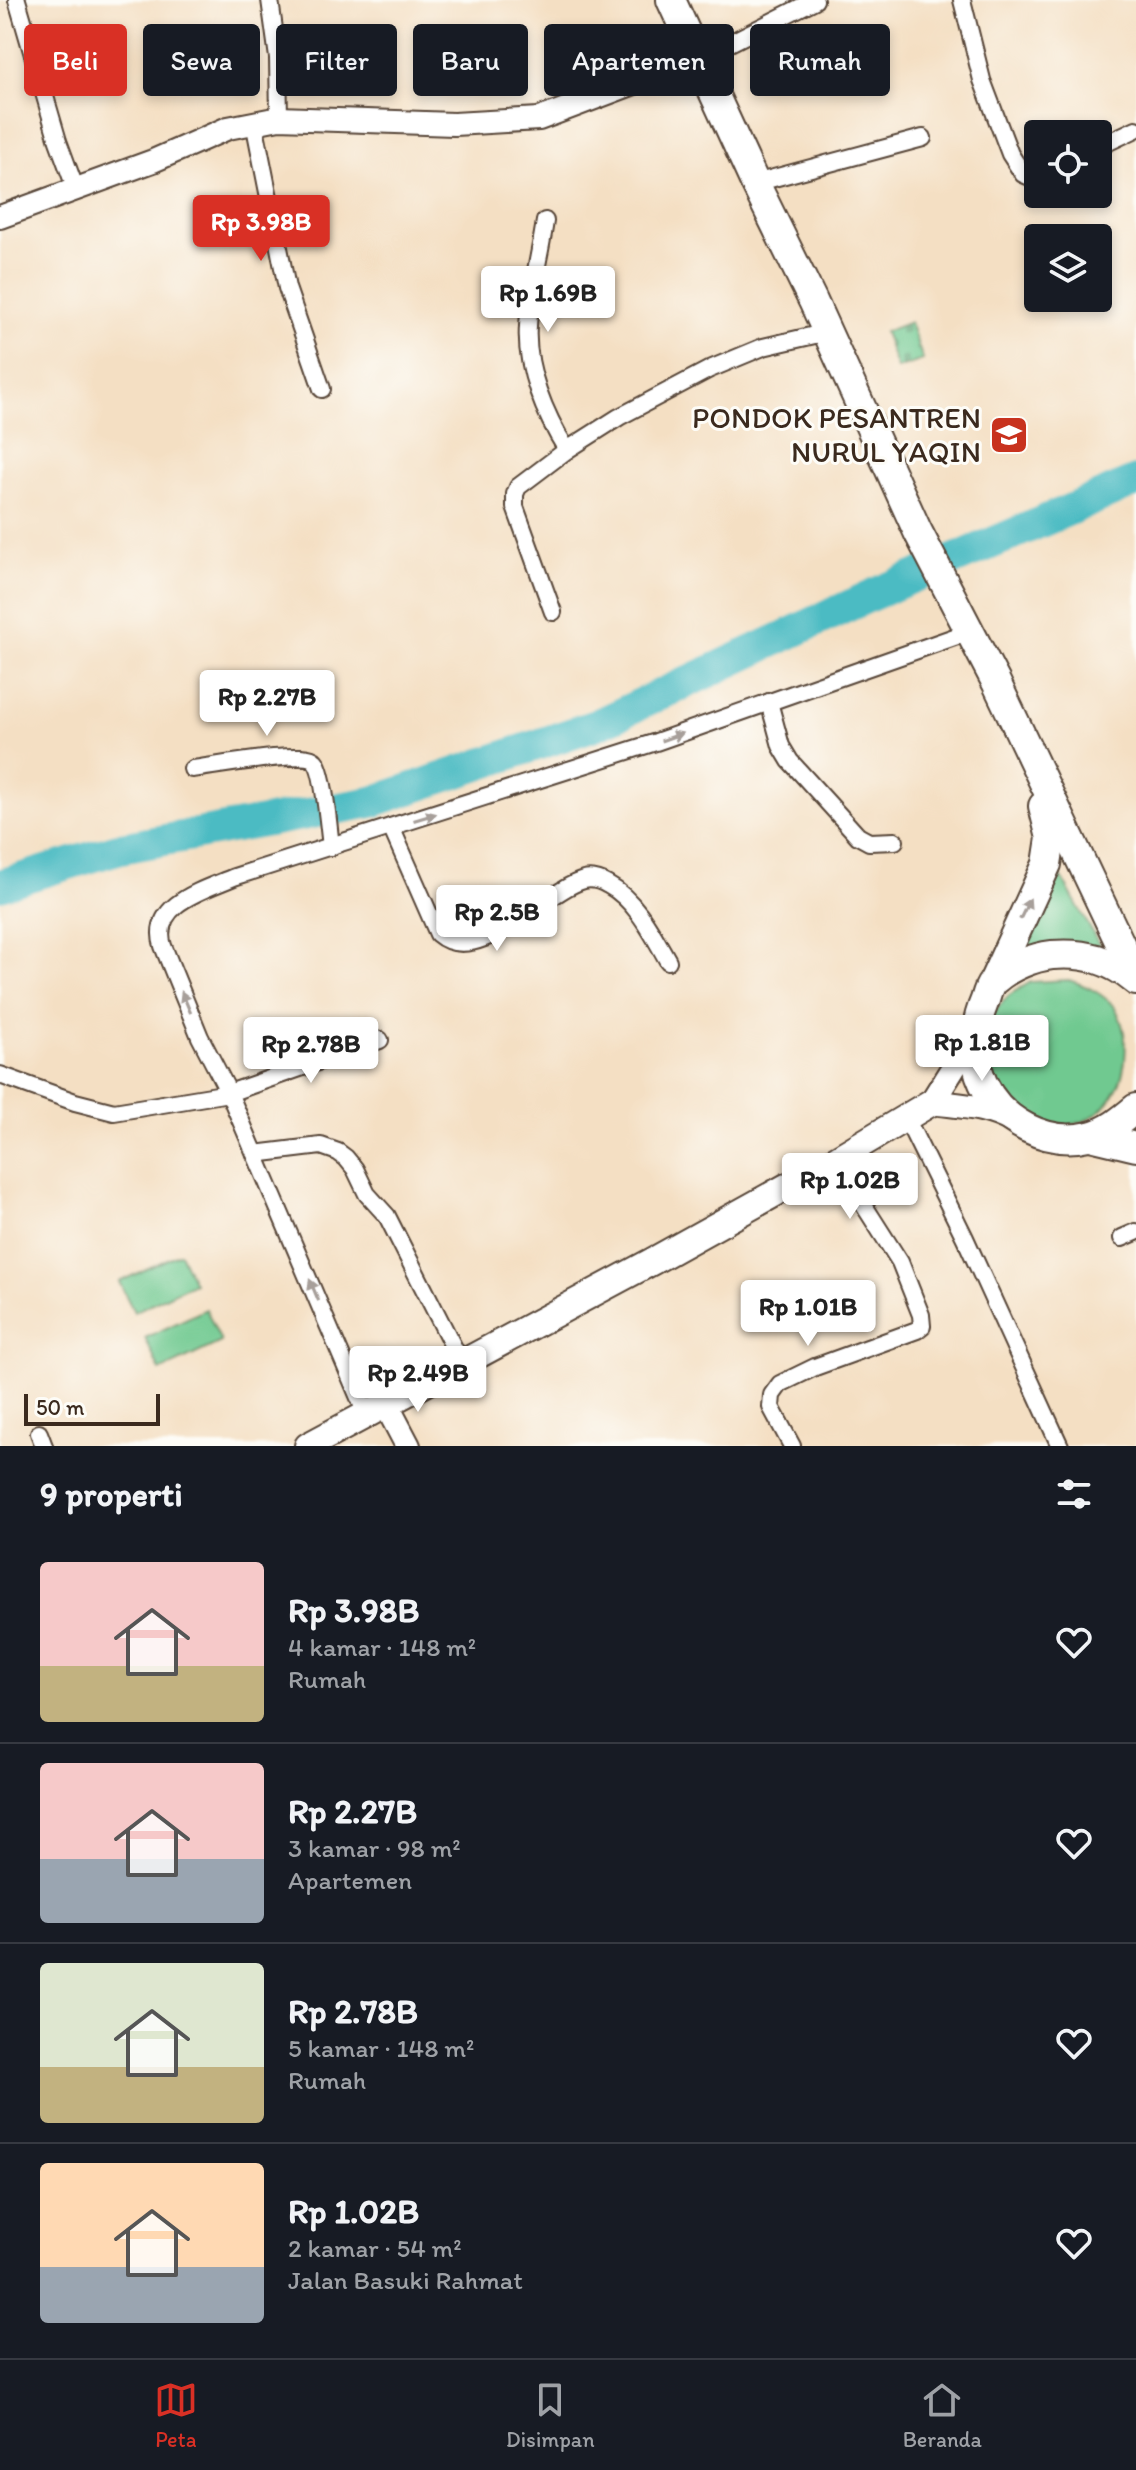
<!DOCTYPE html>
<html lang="id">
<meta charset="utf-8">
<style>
:root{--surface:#171b24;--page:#20242c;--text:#f1f3f6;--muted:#9ea1a6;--line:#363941;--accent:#d93025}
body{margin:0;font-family:Itim,sans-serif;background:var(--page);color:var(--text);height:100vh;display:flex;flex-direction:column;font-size:30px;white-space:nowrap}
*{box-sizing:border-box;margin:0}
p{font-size:26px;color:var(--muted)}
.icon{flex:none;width:44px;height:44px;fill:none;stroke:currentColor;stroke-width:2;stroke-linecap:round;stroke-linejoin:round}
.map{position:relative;height:1446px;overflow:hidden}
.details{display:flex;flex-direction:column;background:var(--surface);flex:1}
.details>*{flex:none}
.banner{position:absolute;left:24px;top:24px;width:1088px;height:72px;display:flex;gap:16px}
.controls{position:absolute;left:1024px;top:120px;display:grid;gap:16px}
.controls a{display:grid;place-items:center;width:88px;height:88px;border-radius:8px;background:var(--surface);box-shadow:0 4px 12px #0003;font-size:40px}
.scale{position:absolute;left:24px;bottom:20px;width:136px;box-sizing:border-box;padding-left:8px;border:4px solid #3b2a1e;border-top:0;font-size:22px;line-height:28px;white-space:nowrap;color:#3b2a1e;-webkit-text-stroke:6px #fdfcf7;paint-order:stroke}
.price{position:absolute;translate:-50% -68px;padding:0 18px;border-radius:8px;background:#fff;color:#222;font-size:26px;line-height:52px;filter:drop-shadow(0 2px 4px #0008)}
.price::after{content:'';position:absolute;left:50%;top:48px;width:24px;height:18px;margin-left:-12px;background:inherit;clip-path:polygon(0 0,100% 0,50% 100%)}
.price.current{background:var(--accent);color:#fff}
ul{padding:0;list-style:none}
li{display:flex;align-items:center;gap:24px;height:200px;padding:0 40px}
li+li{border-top:2px solid var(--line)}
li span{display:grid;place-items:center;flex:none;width:224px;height:160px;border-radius:8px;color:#555}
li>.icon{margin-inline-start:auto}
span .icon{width:96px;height:96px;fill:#fffc;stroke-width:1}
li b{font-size:34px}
h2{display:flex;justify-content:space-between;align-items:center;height:96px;padding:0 40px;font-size:34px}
.tag{padding:0 28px;border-radius:8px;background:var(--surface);box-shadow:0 4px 12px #0003;font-size:28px;line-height:72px}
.tag.current{background:var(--accent);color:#fff}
.dock{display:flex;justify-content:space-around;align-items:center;height:112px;border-top:2px solid var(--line);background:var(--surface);font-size:22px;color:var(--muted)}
.dock a{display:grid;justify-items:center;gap:4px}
.dock .current{color:var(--accent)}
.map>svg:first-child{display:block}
.cemetery{fill:url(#cemetery-stones);stroke:#567a57;stroke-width:2}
.park{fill:#70c990;stroke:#567a57;stroke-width:2}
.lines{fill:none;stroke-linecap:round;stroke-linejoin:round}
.river{stroke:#4cbbc3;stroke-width:32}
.minor-casing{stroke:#574537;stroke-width:20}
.tertiary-casing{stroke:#574537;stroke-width:26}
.secondary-casing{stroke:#574537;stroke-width:28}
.primary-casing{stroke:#574537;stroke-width:30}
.trunk-casing{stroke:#574537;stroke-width:32}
.minor{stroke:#fff;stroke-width:16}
.tertiary{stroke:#fff;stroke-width:22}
.secondary{stroke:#fff;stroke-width:24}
.primary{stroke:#fff;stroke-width:26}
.trunk{stroke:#fff;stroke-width:28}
.oneway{fill:#a79f9a}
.labels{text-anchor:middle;stroke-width:6;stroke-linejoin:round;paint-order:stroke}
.poi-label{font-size:30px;fill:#3b2a1e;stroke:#fdfcf7;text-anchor:end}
</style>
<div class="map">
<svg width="1136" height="1446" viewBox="0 0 1136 1446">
<defs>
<pattern id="cemetery-stones" width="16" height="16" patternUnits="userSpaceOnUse" patternTransform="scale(2)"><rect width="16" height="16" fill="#70c990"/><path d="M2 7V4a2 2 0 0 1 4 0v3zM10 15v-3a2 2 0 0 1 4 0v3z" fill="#5da375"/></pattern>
</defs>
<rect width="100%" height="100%" fill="#fdfcf7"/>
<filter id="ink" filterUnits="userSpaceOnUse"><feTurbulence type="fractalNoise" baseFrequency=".0125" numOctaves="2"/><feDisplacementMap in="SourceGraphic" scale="16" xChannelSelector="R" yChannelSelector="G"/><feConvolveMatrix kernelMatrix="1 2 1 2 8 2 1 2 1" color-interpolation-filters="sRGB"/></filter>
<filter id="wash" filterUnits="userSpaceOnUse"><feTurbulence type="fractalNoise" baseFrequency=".006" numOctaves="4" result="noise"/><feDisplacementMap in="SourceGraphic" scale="32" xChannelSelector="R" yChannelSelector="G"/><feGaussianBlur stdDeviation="1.8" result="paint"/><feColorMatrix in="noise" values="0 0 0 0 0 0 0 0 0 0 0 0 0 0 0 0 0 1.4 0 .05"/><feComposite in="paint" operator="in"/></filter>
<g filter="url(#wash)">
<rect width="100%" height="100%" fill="#f4dfc3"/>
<!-- cemetery -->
<path class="cemetery" d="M910 322 923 360 897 369 884 332Z"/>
<!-- park -->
<g class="park">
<path d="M1061 876 1105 955 1023 952Z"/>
<path d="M1069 980C1087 986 1103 993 1116 1009 1136 1048 1125 1104 1082 1122 1070 1127 1052 1125 1039 1126L986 1078 992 1014 1009 995 1031 982Z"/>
<path d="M180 1253 194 1283 134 1312 119 1282Z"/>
<path d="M206 1309 221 1342 160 1371 145 1338Z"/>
</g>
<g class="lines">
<!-- river -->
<path class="river" d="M0 885 121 848 372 802 598 724 872 595 1136 481"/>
</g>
</g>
<g filter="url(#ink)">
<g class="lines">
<defs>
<g id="minor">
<path d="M17 0 58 141 76 190"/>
<path d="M270 0 278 58 279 118"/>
<path d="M962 0 982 80 1010 154 1023 174 1030 177 1038 175"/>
<path d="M698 59 815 0"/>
<path d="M254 122 287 288 322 389"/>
<path d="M1098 147 1136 129"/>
<path d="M755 183 923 138"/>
<path d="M545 221C540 256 530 291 528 326 525 368 545 415 567 450"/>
<path d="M553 612 515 507V494L518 487 567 450 619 417 710 369 763 347 819 334"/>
<path d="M769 702 781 746 790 761 858 836 869 842 895 841"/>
<path d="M192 769C211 767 305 749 315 761 324 770 329 831 331 847"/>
<path d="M391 827 438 934C478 969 546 890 584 880 592 878 601 881 608 885 636 900 653 935 668 961"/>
<path d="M0 1075 75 1102 114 1112 229 1093 380 1040"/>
<path d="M906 1118 965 1238 1060 1446"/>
<path d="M255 1154 321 1146 338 1152 346 1158 355 1169 367 1194 387 1216 462 1364"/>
<path d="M1122 1238 1136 1232"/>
<path d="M366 1414 229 1093 200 1037 163 946C150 904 204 890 234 877L656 742 960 635"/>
<path d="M39 1433 44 1446"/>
<path d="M792 1446 771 1407 772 1395 780 1384 815 1367 917 1330 922 1326 921 1315 900 1262 835 1160"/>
</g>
<path id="tertiary" d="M0 217 153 161 228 128 279 118 454 124 539 119 698 59"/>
<g id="secondary">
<path d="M975 1033 932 1102C960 1106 987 1106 1013 1121"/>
<path d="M386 1404 408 1446"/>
</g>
<path id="primary" d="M308 1446 653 1261 835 1160 932 1102"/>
<g id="trunk">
<path d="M671 0 755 183 813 301 918 532 996 682 1136 977"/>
<path d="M994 980 1047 864 1051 838 1043 806"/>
<path d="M1136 981C1111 960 1085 952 1052 955 1033 957 1010 967 996 979 990 983 987 993 985 1000 974 1026 971 1057 983 1083 1001 1122 1047 1146 1089 1136 1107 1132 1123 1119 1136 1108"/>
<path d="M1090 1136 1136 1147"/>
</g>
</defs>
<!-- minor casing -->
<use href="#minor" class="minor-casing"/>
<!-- tertiary casing -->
<use href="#tertiary" class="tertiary-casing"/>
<!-- secondary casing -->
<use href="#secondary" class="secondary-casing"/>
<!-- primary casing -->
<use href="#primary" class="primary-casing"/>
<!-- trunk casing -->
<use href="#trunk" class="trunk-casing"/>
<!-- minor -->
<use href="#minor" class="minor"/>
<!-- tertiary -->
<use href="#tertiary" class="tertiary"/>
<!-- secondary -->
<use href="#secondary" class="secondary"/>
<!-- primary -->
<use href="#primary" class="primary"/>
<!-- trunk -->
<use href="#trunk" class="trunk"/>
</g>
<!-- one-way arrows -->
<defs><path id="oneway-solid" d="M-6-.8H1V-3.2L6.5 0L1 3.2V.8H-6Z" transform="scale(2)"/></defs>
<g class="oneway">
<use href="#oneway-solid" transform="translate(672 737) rotate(-19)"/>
<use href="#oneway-solid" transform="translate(425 817) rotate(-17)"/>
<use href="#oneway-solid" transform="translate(1025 909) rotate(-64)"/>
<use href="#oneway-solid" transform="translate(186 1002) rotate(-113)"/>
<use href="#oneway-solid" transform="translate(314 1290) rotate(-113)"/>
</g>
</g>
<!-- icons -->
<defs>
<symbol id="school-square" viewBox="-11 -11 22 22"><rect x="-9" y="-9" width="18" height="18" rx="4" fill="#c8321e" stroke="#fdfcf7"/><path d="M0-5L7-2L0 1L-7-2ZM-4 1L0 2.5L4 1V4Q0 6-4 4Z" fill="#fff"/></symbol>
</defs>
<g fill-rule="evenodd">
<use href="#school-square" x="987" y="413" width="44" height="44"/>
</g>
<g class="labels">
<!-- poi labels -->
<g class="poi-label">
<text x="981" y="428">PONDOK PESANTREN<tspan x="981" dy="34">NURUL YAQIN</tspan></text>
</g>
</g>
</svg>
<div class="controls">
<a><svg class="icon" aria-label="locate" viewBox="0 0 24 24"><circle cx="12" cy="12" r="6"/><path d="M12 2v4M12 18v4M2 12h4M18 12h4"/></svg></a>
<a><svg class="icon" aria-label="layers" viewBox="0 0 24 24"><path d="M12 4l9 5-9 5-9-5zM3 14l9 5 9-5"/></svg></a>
</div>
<div class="scale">50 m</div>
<b class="price current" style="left:261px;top:263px">Rp 3.98B</b>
<b class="price" style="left:548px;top:334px">Rp 1.69B</b>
<b class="price" style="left:267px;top:738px">Rp 2.27B</b>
<b class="price" style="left:497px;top:953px">Rp 2.5B</b>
<b class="price" style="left:982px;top:1083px">Rp 1.81B</b>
<b class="price" style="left:311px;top:1085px">Rp 2.78B</b>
<b class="price" style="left:850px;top:1221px">Rp 1.02B</b>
<b class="price" style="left:808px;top:1348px">Rp 1.01B</b>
<b class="price" style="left:418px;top:1414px">Rp 2.49B</b>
<div class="banner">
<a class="tag current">Beli</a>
<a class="tag">Sewa</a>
<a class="tag">Filter</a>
<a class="tag">Baru</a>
<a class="tag">Apartemen</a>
<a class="tag">Rumah</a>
</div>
</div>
<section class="details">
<h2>9 properti<svg class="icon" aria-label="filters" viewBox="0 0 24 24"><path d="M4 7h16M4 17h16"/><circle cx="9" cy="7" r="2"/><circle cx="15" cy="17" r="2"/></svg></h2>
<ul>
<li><span style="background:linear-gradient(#f6c9c9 65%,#c2b280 0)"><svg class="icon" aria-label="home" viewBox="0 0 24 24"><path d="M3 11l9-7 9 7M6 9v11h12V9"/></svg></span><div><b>Rp 3.98B</b><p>4 kamar · 148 m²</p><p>Rumah</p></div><svg class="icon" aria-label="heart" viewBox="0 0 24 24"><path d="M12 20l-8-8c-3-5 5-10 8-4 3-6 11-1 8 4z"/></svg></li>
<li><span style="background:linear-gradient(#f6c9c9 60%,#9aa5b1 0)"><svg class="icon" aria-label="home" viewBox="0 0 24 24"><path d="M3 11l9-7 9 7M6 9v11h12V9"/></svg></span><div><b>Rp 2.27B</b><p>3 kamar · 98 m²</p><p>Apartemen</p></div><svg class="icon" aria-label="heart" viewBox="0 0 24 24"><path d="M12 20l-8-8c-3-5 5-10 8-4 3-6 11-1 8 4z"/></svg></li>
<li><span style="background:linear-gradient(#dfe7d0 65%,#c2b280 0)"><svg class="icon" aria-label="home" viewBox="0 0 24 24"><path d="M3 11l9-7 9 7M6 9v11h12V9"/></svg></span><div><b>Rp 2.78B</b><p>5 kamar · 148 m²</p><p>Rumah</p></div><svg class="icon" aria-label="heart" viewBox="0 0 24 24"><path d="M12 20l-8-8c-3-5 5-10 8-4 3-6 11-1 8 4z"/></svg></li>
<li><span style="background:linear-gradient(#ffd9b3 65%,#9aa5b1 0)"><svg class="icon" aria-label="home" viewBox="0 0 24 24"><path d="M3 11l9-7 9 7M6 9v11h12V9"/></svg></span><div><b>Rp 1.02B</b><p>2 kamar · 54 m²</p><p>Jalan Basuki Rahmat</p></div><svg class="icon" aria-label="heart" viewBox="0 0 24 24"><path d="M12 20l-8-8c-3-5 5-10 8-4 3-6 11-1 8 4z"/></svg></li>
</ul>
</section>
<nav class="dock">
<a class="current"><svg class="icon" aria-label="map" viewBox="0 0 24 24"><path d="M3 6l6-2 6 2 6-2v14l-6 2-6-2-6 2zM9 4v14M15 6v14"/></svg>Peta</a>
<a><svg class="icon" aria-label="saved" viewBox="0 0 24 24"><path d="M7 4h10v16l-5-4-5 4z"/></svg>Disimpan</a>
<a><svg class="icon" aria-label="home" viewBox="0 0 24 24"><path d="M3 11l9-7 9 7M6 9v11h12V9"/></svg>Beranda</a>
</nav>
